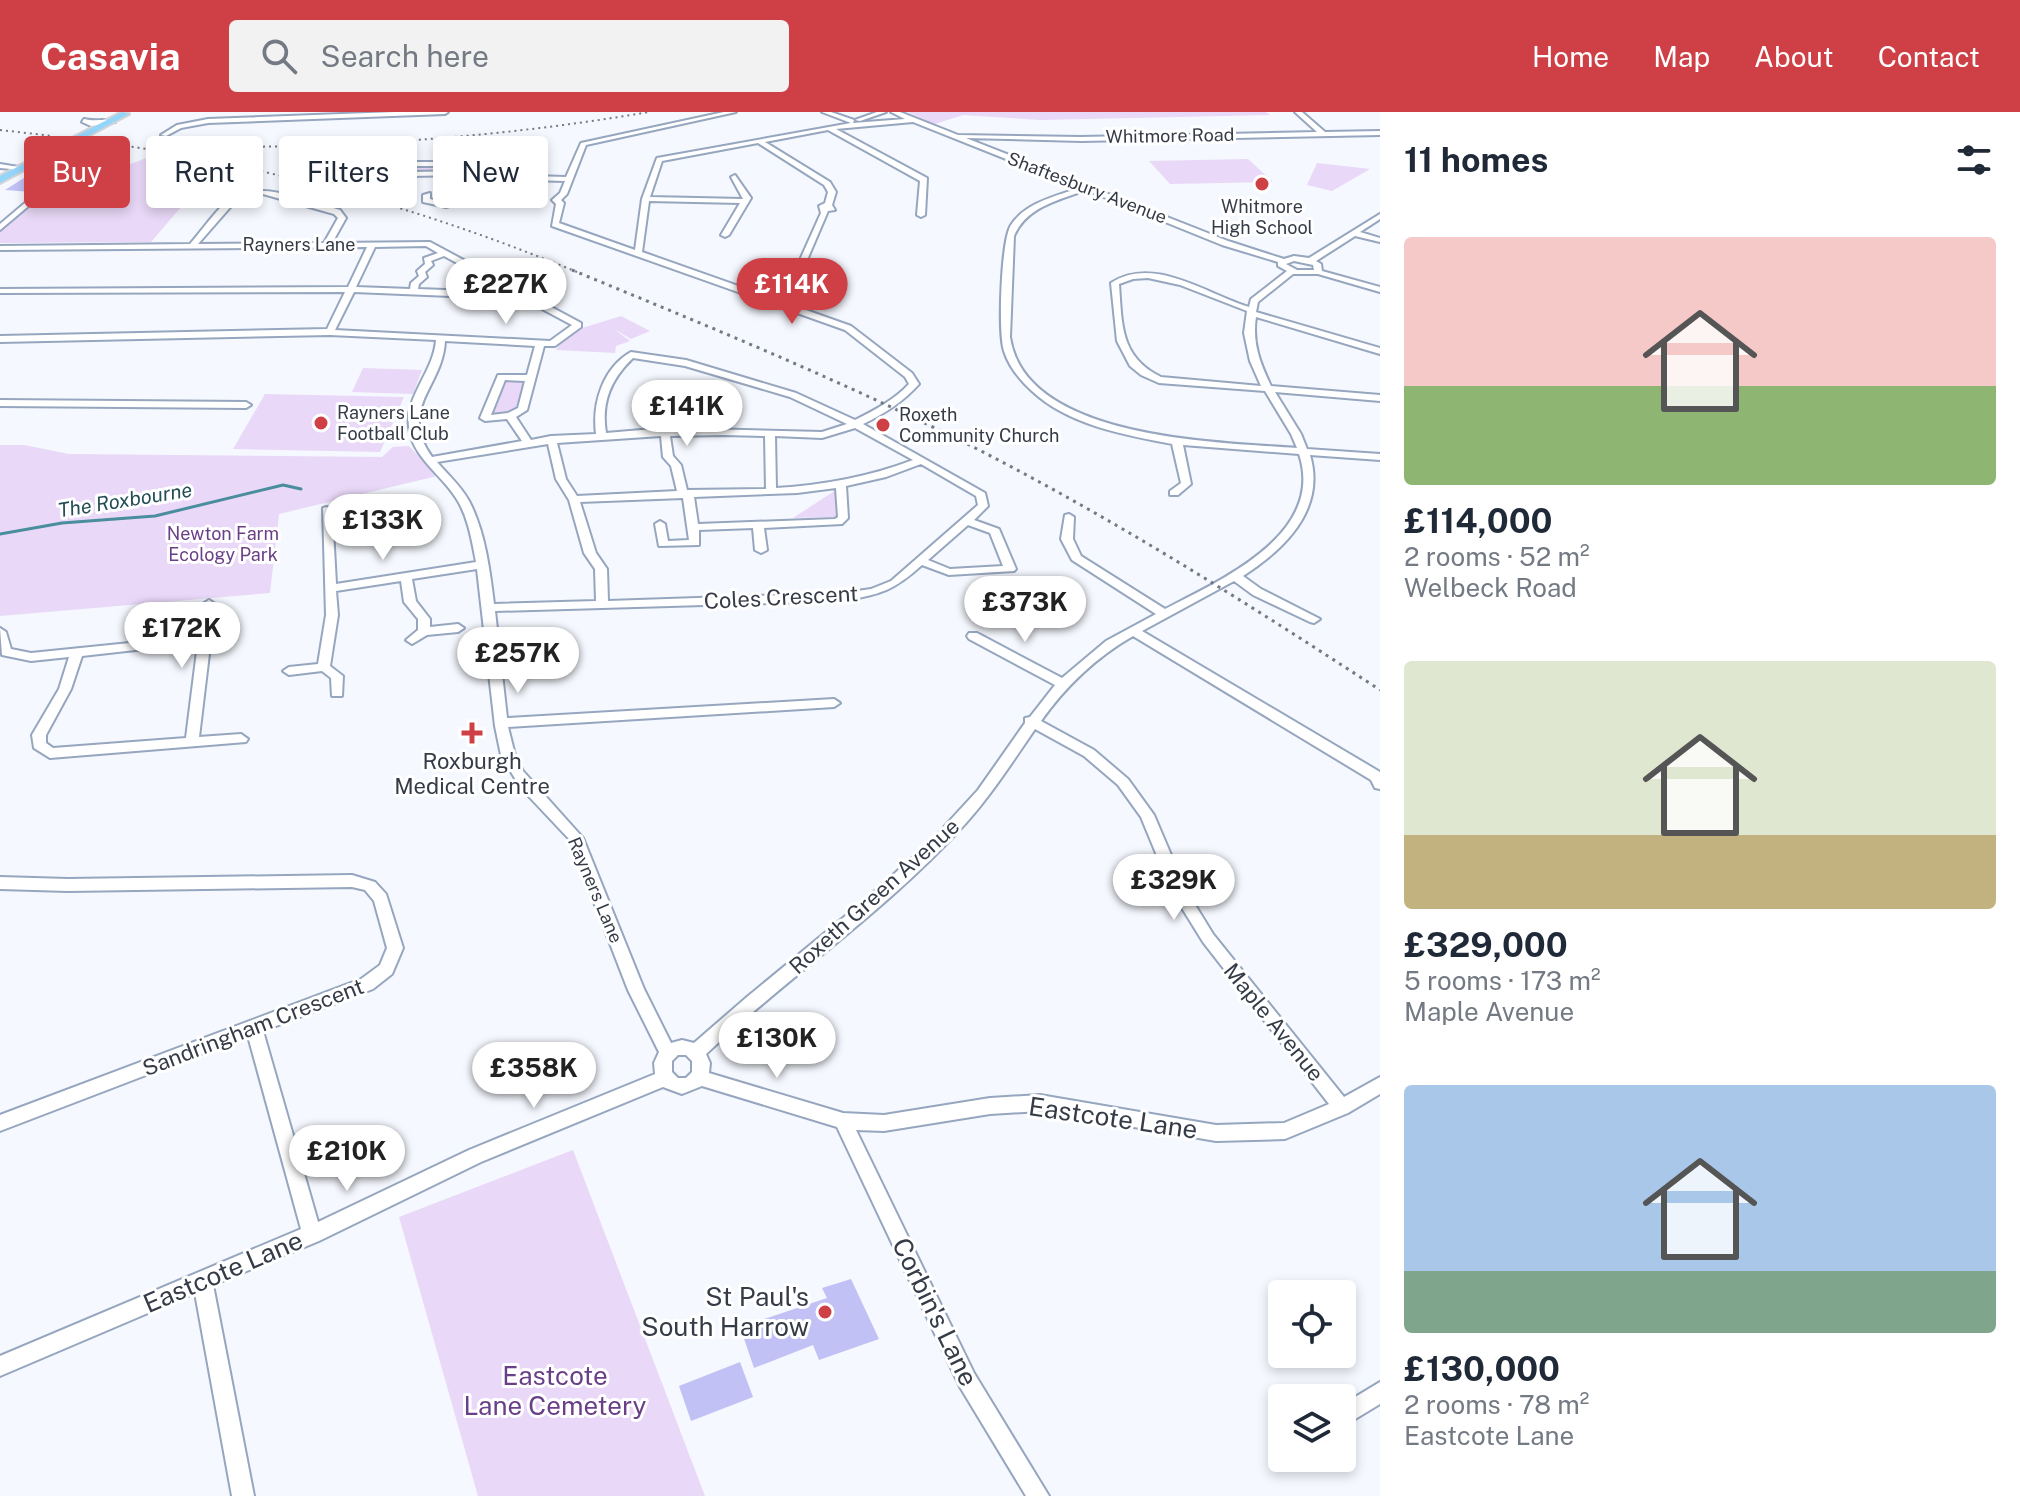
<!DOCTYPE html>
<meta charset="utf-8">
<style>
:root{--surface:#fff;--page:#f2f2f3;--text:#1f2937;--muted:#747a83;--accent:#cf3f46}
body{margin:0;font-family:"Public Sans",sans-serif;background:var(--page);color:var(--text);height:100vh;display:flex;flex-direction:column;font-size:30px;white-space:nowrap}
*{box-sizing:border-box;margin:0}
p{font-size:26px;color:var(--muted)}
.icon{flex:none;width:44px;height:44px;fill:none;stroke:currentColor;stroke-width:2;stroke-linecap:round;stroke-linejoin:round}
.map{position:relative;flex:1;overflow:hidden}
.panel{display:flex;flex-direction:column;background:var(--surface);width:640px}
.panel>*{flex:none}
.banner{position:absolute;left:24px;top:24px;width:760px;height:72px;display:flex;gap:16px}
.tools{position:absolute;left:1268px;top:1168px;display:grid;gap:16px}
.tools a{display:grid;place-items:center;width:88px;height:88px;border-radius:8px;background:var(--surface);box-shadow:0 4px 12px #0003;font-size:40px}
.price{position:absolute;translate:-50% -68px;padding:0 18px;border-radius:28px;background:#fff;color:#222;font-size:26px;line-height:52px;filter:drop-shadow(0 2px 4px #0008)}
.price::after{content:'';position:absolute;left:50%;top:48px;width:24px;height:18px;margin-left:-12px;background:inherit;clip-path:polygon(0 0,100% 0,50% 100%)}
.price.selected{background:var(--accent);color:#fff}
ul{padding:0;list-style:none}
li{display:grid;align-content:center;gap:16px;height:424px;padding:0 24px}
li span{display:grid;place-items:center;height:248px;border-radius:8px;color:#555}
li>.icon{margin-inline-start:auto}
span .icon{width:144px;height:144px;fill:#fffc;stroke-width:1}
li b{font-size:34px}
h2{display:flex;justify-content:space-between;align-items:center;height:96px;padding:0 24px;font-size:34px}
.pill{padding:0 28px;border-radius:8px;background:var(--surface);box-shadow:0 4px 12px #0003;font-size:28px;line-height:72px}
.pill.selected{background:var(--accent);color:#fff}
header{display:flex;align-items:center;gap:48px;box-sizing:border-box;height:112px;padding:0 40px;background:var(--accent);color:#fff}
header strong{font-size:38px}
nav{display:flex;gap:44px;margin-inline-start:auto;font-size:28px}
.search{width:560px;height:72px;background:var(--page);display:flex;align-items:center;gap:20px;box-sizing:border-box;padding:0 28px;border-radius:8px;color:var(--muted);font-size:30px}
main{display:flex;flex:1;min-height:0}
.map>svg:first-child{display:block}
.green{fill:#e9d8f8}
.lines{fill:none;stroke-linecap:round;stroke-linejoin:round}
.stream{stroke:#4a8d9d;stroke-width:3}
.building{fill:#c1c1f6}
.minor-casing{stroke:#96a6bf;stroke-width:4}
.major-casing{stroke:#d3d4d7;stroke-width:4}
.minor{fill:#fff;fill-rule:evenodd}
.major{fill:#94d6fa;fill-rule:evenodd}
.rail-far1{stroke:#747983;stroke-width:2;stroke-dasharray:2 4;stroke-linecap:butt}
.rail{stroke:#747983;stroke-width:3;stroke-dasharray:3 5;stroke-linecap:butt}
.poi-dot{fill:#cf3f46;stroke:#fff;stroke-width:3}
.labels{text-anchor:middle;stroke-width:6;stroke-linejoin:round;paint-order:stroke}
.far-street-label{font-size:18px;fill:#363c47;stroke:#fff}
.far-poi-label{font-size:18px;fill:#363c47;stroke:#fff;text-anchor:start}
.far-park-label{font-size:18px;fill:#693f87;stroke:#fff}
.far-water-label{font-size:20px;font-style:italic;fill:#244e56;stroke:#fff}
.street-label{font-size:22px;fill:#363c47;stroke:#fff}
.poi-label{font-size:22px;fill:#363c47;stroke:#fff}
.near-street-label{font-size:26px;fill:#363c47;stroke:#fff}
.near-poi-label{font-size:26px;fill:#363c47;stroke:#fff;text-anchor:end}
.near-park-label{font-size:26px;fill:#693f87;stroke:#fff}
</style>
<header>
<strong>Casavia</strong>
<div class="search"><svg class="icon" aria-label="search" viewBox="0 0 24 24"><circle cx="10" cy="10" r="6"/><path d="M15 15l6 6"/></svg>Search here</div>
<nav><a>Home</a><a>Map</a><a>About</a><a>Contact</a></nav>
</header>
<main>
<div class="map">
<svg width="1380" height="1384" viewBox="0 0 1380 1384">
<rect width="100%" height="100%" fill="#f5f8fe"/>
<!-- green -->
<g class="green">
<path d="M908 0H1266L1270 3 1041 8 963 3 935 12Z"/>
<path d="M157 41 220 52 203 62 205 67 151 130 0 131V120L68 62C99 63 128 55 157 41Z"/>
<path d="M1248 47 1273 70 1170 72 1149 49Z"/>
<path d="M1317 51 1370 57 1332 79 1307 73Z"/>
<path d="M460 53 463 57 461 59 357 60 361 54Z"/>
<path d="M621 204 650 219 631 227 614 217 630 229 616 234 615 241 556 238 566 221Z"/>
<path d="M363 256 422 258 413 282 352 280Z"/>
<path d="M500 268H528L516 302 491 303Z"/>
<path d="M265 282 404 285 380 340 233 337Z"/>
<path d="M0 333H24L69 342 382 345 393 335 409 334 437 364 279 402 270 481 0 504Z"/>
<path d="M836 378V405L793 406Z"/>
<path d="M573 1038 705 1384H478L399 1105Z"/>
</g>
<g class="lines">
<!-- stream -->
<path class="stream" d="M0 422 62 411 155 404 283 373 301 377"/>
</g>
<!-- building -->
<g class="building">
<path d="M24 66 47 68 32 80 5 78Z"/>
<path d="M851 1167 879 1227 819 1248 813 1233 754 1256 740 1215 827 1186 822 1176Z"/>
<path d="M740 1250 753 1285 691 1309 679 1274Z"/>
</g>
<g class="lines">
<defs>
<g id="minor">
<path d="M395 0H448L445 2 208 11 181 16 166 24 161 23 177 13 208 7Z"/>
<path d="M724 0H736L586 33 567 82 561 88 564 91 559 111 635 138 642 87 657 46 851 11 822 0H831L854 8 853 11 905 7 891 0H900L958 23 1081 25 1317 20 1295 0H1302L1325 20 1380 19V23L1081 29 966 26 1228 129 1284 147 1294 144 1309 146 1380 102V107L1360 120 1380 126V130L1355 124 1316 149 1321 152 1322 159 1380 175V180L1318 162H1293L1258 190 1256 200 1380 236V242L1256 205C1252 231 1260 251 1271 274L1380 283V289L1275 280 1301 322 1307 337 1380 342V348L1310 343C1326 397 1285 437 1243 464L1261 477 1320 507 1314 511 1310 510 1253 483 1234 469 1142 519 1380 660V677L1375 676 1371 668 1133 524C1095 546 1066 574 1041 609L1094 638 1128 667 1154 703 1186 778 1213 822 1344 985 1380 965V982L1348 1001 1285 1027 1216 1029 1040 999 990 1002 884 1019 856 1018 974 1261 1049 1384H1026L960 1275 837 1015 702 974 682 982 663 975 481 1050 319 1129 213 1173 254 1384H232L195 1181 0 1264V1244L301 1117 248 924 0 1019V1003L361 867 380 853 387 836 374 789 365 778 352 775 68 779 0 777V765L68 767 352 763 375 770 386 782 403 836 392 862 373 877 263 919 318 1110 469 1038 655 962 654 951 659 940 628 878 570 728 520 675 501 643 495 614 477 457 412 467 416 489 430 507V515L458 512 464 516 458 520 427 523 412 532 406 528 418 518V507L404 490 401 469 336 479 338 503 330 554 343 564 342 584H332L331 566 322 559 289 563 283 559 289 555 318 552 326 503 323 396 327 395 332 398 336 472 476 450C472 429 468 404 456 386 441 362 412 345 409 315 405 284 434 259 436 228L330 223 0 230V224L327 217 345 180 0 181V177L348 175 367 135 0 138V134L190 132C202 118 213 102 227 89 254 65 309 90 340 98L346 106 332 131 430 130 581 211V215L555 234H544L527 298 516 305 531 328 551 324 596 322C592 291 603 256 631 240L686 248 796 281 855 308C875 298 894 288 909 272L905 265 845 218 552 114 556 92 552 88 560 81 565 69 493 67 485 56 475 53 470 55 467 89 446 95 423 90V83L430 81V87L446 91 460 88 462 63 360 65 349 59 360 50H470L492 36 494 39 480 50 490 54 495 63 566 65 581 31ZM913 10 1079 76C1056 84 1025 91 1011 113 1001 129 998 221 1004 239 1009 255 1020 268 1032 279 1068 313 1125 323 1172 332L1181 371 1170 379V383H1178L1191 372 1183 333 1299 342C1326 422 1221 468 1165 497L1081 444 1073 427 1074 405 1069 402 1065 403 1061 427 1072 448 1156 502 1106 529 1062 566 977 521H969L967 524 969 527 1055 573 1030 605 1025 606V611L978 678 932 728 866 787 747 885 694 931 682 928 671 931 644 877 583 726 523 659 515 643 508 615 834 595 840 591 834 587 507 606 495 499 843 489C881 482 893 479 922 453L949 463 1014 459 1016 457 999 417 974 408 988 394 985 381 863 312C884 302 903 290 919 272L912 261 851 214 772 186 798 169 828 99 835 98 832 93 836 80 830 70 765 30 828 18 920 69 917 103 921 105 925 103 927 66 836 17ZM758 31 824 73 828 80 825 91 819 94 821 101 791 168 764 183 642 140 649 89 740 91 721 123 725 125 729 123 751 86 735 63 731 65 743 87 650 85 662 49ZM362 54H464L463 59 361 61 357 59ZM1086 78 1222 133 1278 150V154L1287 159 1251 187 1249 195C1206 182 1154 143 1111 171L1117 229 1130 254 1141 263 1159 271 1265 279 1291 322 1297 336C1219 330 1025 328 1010 225L1014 124C1026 95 1059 88 1086 78ZM263 82 334 102 338 106 324 131 198 132 233 92 245 84ZM426 134 438 141 424 146 425 152 417 159 419 164 411 171 410 177 356 175 375 135ZM444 144 507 178 499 180 418 177 419 172 427 165 425 160 433 153 431 149ZM1294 149 1313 153 1314 158H1297L1286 152ZM1148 166 1180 173 1247 199 1244 221 1250 249 1261 274 1161 265C1120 245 1122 213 1119 172L1133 167ZM354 180 499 186 514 182 572 213 550 229 335 218ZM445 229 535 234 527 263H498L480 306 485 309 507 307 522 329 432 345C397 296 443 275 445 229ZM633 246 685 254 790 285 847 312 822 320 665 316 606 321C601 290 611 267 633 246ZM505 268 525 269 518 296 508 301 491 303ZM855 316 913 348C868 365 824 373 776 376L775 324 822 326ZM724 323 765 324 766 377 687 378 681 353 673 344 670 324ZM661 324 663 345 671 354 677 379 577 384 566 367 557 331ZM548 332 556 367 569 388 584 441 595 457 596 489 494 492C490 459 485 419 469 389 461 374 448 363 437 350ZM921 352 976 384 978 393 891 469 871 477 843 481 608 489 607 457 596 441 580 390 683 386 689 428 668 429 665 412 660 409 655 412 659 434 699 433V418L753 416 755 438 761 441 767 438 764 416 842 412 848 406 846 374 886 365ZM836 376 838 405 835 407 698 412 694 385 797 381ZM968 413 990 421 1003 454 950 457 928 448ZM1035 617 1084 644 1118 673 1141 705 1172 780 1203 830 1329 992 1284 1011 1216 1013 1040 983 990 986 884 1003 843 1001 709 961 710 951 706 942C790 863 889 797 966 711 992 682 1013 649 1035 617ZM678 943H686L692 949V960L686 966H678L672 960V949Z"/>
<path d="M877 0H886L860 9 855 8Z"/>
<path d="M84 7C94 10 107 6 115 10L91 14 82 10Z"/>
<path d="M64 32 83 38 69 60 0 118V112L64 58 76 39 64 34Z"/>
<path d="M0 52 25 56 22 58 0 56Z"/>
<path d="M0 288 246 290 251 293 246 296 0 294Z"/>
<path d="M209 488 215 492 199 625 241 622 248 627 246 630 50 646 34 636 32 623 59 577 69 545 31 549 2 543 0 516 6 520 11 537 31 541 199 524 203 492ZM198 531 186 626 53 636 46 631V623L71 577 82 544Z"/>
<path d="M1380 1270V1292L1342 1315V1293Z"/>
</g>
<path id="major" d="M122 0 129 2 0 71V64Z"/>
</defs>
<!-- minor casing -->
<use href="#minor" class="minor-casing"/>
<!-- major casing -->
<use href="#major" class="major-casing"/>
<!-- minor -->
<use href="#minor" class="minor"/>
<!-- major -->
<use href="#major" class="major"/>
<!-- rail-far1 -->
<g class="rail-far1">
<path d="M0 18 53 24"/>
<path d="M84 28C256 50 417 94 577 160"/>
<path d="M191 35C345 36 497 26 649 0"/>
</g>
<!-- rail -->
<path class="rail" d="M572 158C710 215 848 271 981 339 1119 410 1250 493 1380 578"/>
</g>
<!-- markers -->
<g class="poi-dot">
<circle cx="1262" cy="72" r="8"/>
<circle cx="321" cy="311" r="8"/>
<circle cx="883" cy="313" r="8"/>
<path d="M468 609h8v8h8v8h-8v8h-8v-8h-8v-8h8z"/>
<circle cx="825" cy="1200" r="8"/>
</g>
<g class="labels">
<!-- far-street labels -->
<g class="far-street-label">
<text transform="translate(1170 24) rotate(-1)" y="6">Whitmore Road</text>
<text transform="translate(1087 76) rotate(21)" y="6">Shaftesbury Avenue</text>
<text x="299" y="139">Rayners Lane</text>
<text transform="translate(595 778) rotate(67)" y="6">Rayners Lane</text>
</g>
<!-- far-poi labels -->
<g class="far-poi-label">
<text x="1262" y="101" text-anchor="middle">Whitmore<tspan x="1262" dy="21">High School</tspan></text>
<text x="337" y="307">Rayners Lane<tspan x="337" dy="21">Football Club</tspan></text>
<text x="899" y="309">Roxeth<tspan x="899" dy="21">Community Church</tspan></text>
</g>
<!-- far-park labels -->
<g class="far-park-label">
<text x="223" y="428">Newton Farm<tspan x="223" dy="21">Ecology Park</tspan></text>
</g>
<!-- far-water labels -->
<g class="far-water-label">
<text transform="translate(125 388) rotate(-9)" y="7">The Roxbourne</text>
</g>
<!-- street labels -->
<g class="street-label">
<text transform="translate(781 485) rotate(-3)" y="8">Coles Crescent</text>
<text transform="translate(874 784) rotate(-42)" y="8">Roxeth Green Avenue</text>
<text transform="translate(1274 910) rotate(51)" y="8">Maple Avenue</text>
<text transform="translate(253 915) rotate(-21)" y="8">Sandringham Crescent</text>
</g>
<!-- poi labels -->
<g class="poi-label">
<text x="472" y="657">Roxburgh<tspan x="472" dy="25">Medical Centre</tspan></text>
</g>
<!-- near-street labels -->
<g class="near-street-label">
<text transform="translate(1113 1006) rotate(8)" y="9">Eastcote Lane</text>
<text transform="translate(223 1160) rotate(-23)" y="9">Eastcote Lane</text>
<text transform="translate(935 1200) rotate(64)" y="9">Corbin's Lane</text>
</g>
<!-- near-poi labels -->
<g class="near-poi-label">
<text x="809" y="1194">St Paul's<tspan x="809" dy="30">South Harrow</tspan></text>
</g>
<!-- near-park labels -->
<g class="near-park-label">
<text x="555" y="1273">Eastcote<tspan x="555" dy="30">Lane Cemetery</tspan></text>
</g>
</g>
</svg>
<div class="tools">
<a><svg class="icon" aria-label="locate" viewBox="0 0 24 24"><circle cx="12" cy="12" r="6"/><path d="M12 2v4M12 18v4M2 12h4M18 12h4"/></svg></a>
<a><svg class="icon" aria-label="layers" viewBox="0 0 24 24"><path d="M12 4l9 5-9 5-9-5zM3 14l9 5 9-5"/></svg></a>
</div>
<b class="price" style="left:506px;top:214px">£227K</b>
<b class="price selected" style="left:792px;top:214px">£114K</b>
<b class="price" style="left:687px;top:336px">£141K</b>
<b class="price" style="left:383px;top:450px">£133K</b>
<b class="price" style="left:1025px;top:532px">£373K</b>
<b class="price" style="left:182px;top:558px">£172K</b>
<b class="price" style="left:518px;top:583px">£257K</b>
<b class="price" style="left:1174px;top:810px">£329K</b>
<b class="price" style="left:777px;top:968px">£130K</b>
<b class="price" style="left:534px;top:998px">£358K</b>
<b class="price" style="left:347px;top:1081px">£210K</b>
<div class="banner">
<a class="pill selected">Buy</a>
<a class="pill">Rent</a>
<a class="pill">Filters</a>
<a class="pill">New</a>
</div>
</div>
<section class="panel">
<h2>11 homes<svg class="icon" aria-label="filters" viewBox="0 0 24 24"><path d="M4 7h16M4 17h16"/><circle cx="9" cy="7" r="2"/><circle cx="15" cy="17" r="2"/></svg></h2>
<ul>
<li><span style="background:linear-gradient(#f6c9c9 60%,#8fb573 0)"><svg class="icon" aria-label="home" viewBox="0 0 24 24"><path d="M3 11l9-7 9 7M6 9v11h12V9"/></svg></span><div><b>£114,000</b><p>2 rooms · 52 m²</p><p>Welbeck Road</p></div></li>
<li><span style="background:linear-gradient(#dfe7d0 70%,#c2b280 0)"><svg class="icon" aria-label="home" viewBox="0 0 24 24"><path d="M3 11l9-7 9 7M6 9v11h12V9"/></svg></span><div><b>£329,000</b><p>5 rooms · 173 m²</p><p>Maple Avenue</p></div></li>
<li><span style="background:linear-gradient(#a9c7e8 75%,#7fa58c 0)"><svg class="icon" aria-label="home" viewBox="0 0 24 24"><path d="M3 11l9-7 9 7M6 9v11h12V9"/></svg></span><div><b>£130,000</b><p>2 rooms · 78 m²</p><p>Eastcote Lane</p></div></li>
</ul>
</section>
</main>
